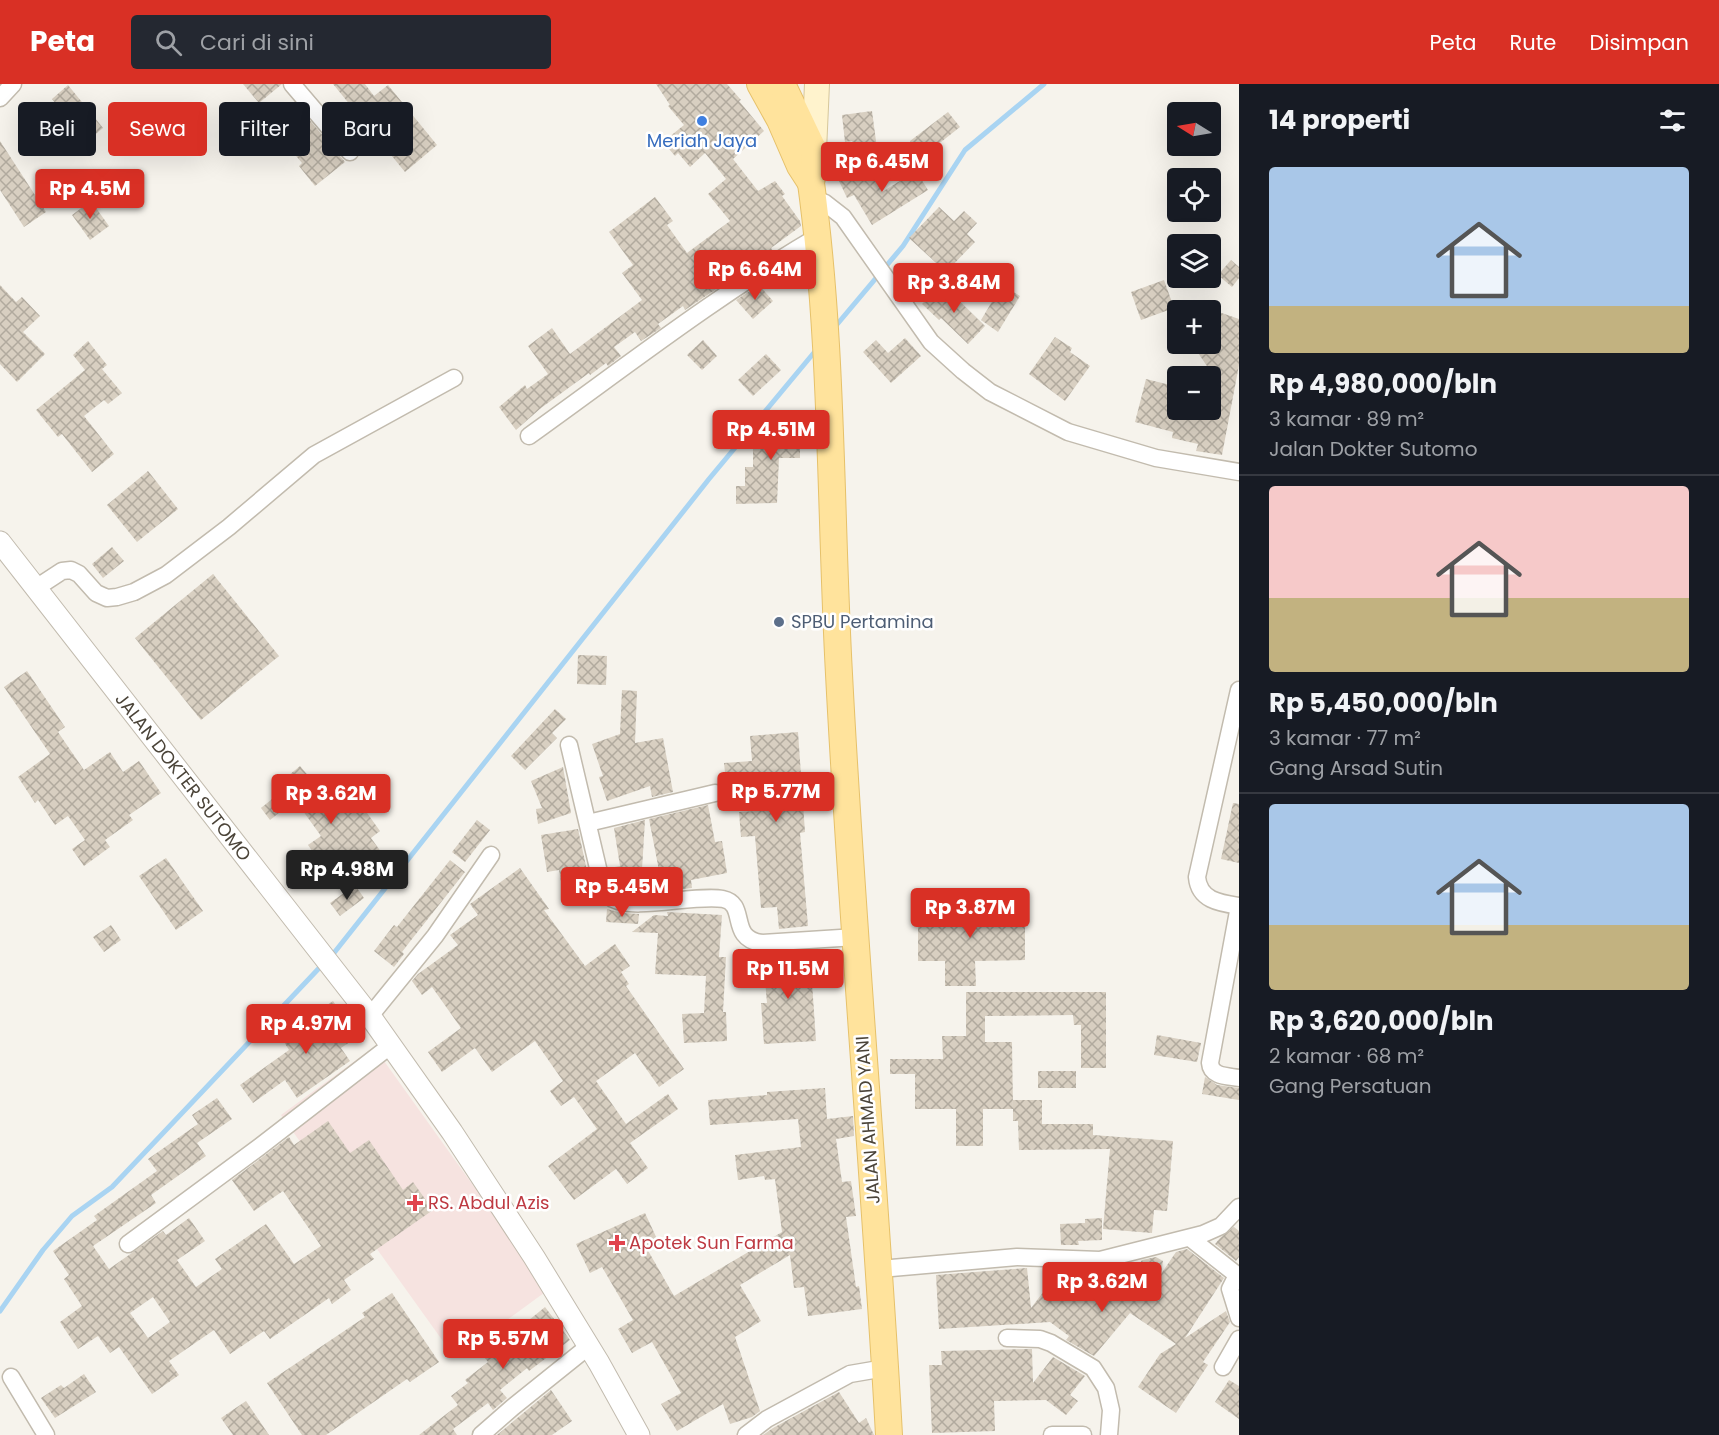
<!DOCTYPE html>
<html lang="id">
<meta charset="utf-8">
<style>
:root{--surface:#171b24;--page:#242831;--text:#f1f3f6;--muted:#9ea1a6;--line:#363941;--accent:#d93025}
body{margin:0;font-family:Poppins,sans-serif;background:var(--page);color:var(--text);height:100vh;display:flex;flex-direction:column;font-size:22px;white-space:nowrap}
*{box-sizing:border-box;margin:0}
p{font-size:20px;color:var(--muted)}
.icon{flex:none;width:33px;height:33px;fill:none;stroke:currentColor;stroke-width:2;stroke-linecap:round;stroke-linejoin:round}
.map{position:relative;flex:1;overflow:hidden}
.side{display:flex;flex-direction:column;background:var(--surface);width:480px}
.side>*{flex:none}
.guide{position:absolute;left:18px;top:18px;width:570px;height:54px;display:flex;gap:12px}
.needle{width:39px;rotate:281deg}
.buttons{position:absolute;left:1167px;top:18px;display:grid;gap:12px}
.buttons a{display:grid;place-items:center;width:54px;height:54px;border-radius:6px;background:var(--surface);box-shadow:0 6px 24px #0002;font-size:30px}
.price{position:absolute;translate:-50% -51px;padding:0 14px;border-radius:6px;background:var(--accent);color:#fff;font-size:20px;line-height:39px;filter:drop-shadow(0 2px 3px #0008)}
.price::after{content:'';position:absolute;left:50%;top:36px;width:18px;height:14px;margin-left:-9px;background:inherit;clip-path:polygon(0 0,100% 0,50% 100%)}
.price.selected{background:#222;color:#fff}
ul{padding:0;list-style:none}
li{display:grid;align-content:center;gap:12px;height:318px;padding:0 30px}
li+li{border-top:2px solid var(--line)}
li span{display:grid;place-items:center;height:186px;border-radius:6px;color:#555}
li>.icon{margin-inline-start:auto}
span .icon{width:108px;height:108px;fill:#fffc;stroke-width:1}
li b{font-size:26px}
h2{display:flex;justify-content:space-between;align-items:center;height:72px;padding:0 30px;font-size:26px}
.tag{padding:0 21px;border-radius:6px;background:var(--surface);box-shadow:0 6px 24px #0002;font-size:21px;line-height:54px}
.tag.selected{background:var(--accent);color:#fff}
header{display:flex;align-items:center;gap:36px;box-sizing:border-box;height:84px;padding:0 30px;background:var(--accent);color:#fff}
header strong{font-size:28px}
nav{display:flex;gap:33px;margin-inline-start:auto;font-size:21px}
.search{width:420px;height:54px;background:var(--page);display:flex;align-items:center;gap:15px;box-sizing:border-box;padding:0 21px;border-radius:6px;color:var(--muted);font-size:22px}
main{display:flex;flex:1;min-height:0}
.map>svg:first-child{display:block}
.medical{fill:#f6e3e0}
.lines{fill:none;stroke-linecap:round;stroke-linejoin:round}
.stream{stroke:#a9d4f2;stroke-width:5}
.building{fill:url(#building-cross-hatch);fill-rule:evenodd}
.minor-casing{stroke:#c2bbae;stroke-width:19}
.tertiary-casing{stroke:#c2bbae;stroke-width:23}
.secondary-casing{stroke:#d6c79b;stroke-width:26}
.primary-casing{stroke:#e6c16a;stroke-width:28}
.minor{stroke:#fff;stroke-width:16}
.tertiary{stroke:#fff;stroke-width:21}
.secondary{stroke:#fff3cd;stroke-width:24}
.primary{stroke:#ffe39c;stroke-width:26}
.shop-dot{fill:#3f7fe0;stroke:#fff;stroke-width:2}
.service-dot{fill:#5c6f8a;stroke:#fff;stroke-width:2}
.health-dot{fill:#e0444e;stroke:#fff;stroke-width:2}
.labels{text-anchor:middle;stroke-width:5;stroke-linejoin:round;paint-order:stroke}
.shop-label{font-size:18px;fill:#366cbe;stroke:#fff}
.service-label{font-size:18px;fill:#4e5e75;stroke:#fff;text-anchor:start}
.street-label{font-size:18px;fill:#4b4439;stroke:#fff}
.health-label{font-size:18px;fill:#be3a42;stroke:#fff;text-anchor:start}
</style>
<header>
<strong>Peta</strong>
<div class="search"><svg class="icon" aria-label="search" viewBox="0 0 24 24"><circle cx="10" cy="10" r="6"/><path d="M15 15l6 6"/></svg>Cari di sini</div>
<nav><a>Peta</a><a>Rute</a><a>Disimpan</a></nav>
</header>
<main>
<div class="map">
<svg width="1239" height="1351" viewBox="0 0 1239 1351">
<defs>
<pattern id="building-cross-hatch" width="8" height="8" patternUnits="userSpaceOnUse" patternTransform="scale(1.5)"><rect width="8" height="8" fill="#d8cfc1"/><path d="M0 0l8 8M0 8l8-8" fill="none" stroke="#b1aa9e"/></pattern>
</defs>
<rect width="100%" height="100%" fill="#f6f3ec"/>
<!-- medical -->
<path class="medical" d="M374 963 548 1206 455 1274 281 1031Z"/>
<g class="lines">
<!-- stream -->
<g class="stream">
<path d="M834 244 903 162 965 66 1044 0"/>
<path d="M330 874 709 395 817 265"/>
<path d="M0 1227 43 1166 72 1132 112 1103 323 880"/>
</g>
</g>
<!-- building -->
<g class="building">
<path d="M243 0H282L259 19Z"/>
<path d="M333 0H365L374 12 388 1 437 61 405 88Z"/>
<path d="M656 0H727L741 16 739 17 764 47 733 75 758 107 775 97 785 110 782 112 800 137 801 142 771 164 773 167 685 226 683 222 658 240 661 244 641 257 635 248 614 263 621 272 608 282 606 279 590 291 589 289 541 324 516 346 499 323 525 301 527 305 548 290 528 262 552 244 570 270 642 216 622 189 633 181 609 148 655 113 673 137 667 141 687 169 730 137 708 110 726 95 705 69 690 83 678 69 675 72 663 58 684 41 668 22 670 21Z"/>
<path d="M68 1 103 44 86 58 52 15Z"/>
<path d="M302 27 345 78 315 102 299 82 302 79 276 48Z"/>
<path d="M872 27 878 72 864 79 852 57 845 58 842 31Z"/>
<path d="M948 28 960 43 922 73 910 57Z"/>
<path d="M0 57 46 128 24 143 0 106Z"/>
<path d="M873 83 882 108 916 87 928 106 872 141 854 111 847 114 839 97Z"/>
<path d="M91 117 109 142 90 156 72 131Z"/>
<path d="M939 123 954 137 964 127 977 139 967 150 975 158 946 188 909 154Z"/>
<path d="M1231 176 1239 183V194L1232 203 1218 191Z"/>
<path d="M1164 196 1174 224 1141 236 1131 208Z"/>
<path d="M942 200 985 242 968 260 941 234 939 236 922 220Z"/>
<path d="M0 201 16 218 22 213 40 232 23 248 45 270 17 298 0 280Z"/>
<path d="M759 201 773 217 753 235 736 216Z"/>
<path d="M1002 201 1020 212 998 248 981 236Z"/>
<path d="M1210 225 1239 235V281L1222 371 1196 367 1198 360 1172 354 1173 348 1135 338 1146 295 1178 303V326H1210L1211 288 1192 260H1210Z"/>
<path d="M1055 253 1072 264 1070 268 1090 282 1065 317 1029 290Z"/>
<path d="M905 254 921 272 891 299 863 268 876 256 888 269Z"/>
<path d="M703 256 717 272 702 286 687 271Z"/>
<path d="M88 257 107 281 102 285 122 309 108 320 104 316 84 332 114 370 92 388 62 350 58 353 36 326 85 286 73 271Z"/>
<path d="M766 270 781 286 753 312 738 296Z"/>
<path d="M777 329H802L803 347H800V374H779L777 419 736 420V402H745V383H753V355H777Z"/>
<path d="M148 387 178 425 137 458 107 421Z"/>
<path d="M112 463 124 477 103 494 92 480Z"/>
<path d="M213 490 279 572 201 636 135 554Z"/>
<path d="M578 571 607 572 606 601 577 600Z"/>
<path d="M27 587 65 643 58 648 84 686 110 668 123 688 139 677 161 709 129 731 133 736 105 756 110 763 84 782 72 765 85 756 68 732 55 741 38 716 35 719 18 693 50 670 4 603Z"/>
<path d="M622 606 637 607 635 659 663 654 673 708 652 713 650 702 607 717 599 693 603 692 592 660 620 650Z"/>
<path d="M555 625 566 635 552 649 557 654 525 686 511 672Z"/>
<path d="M798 648 805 748 800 749 808 842 779 845 777 823 761 824 755 752 741 753 739 728 756 727 754 696 726 698 724 679 752 677 750 652Z"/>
<path d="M300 682 322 708 333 700 353 728 362 722 380 747 371 754 387 776 354 799 339 778 326 787 308 761 321 752 295 716 270 736 261 724 282 707 277 701Z"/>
<path d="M563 683 571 729 538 740 536 725 542 724 531 697Z"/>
<path d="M1233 719 1239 720V779L1221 775Z"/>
<path d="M708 721 715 758 722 757 727 789 691 796 692 804 663 807 649 735Z"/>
<path d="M477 736 490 746 465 778 452 768Z"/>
<path d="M645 736 641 802 619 806 615 783 620 782 614 744Z"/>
<path d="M578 745 592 810 564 815 559 786 547 788 541 751Z"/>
<path d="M166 774 203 827 176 846 139 792Z"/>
<path d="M450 776 465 788 412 855 402 868 404 870 394 883 374 867 394 841 397 843Z"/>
<path d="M520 784 549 825 544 826 585 882 615 860 630 882 621 888 629 900 626 902 684 985 659 1003 635 969 596 997 626 1040 668 1010 678 1025 630 1059 648 1084 627 1100 616 1085 574 1116 548 1082 597 1045 574 1013 561 1022 550 1007 563 997 535 957 492 988 475 964 442 988 428 968 461 944 432 903 422 911 412 897 418 890 458 861 450 851 478 831 470 820Z"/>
<path d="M355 801 364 814 340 832 330 819Z"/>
<path d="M1025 824V876L975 877 976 902H945V877H918V825Z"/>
<path d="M607 825 622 829 639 830 638 840 606 838Z"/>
<path d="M667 828 722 831 719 873H726L723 928H726L727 957 684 959 682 930 704 929 706 892 655 890 658 849 632 848 654 831 668 832Z"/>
<path d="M111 841 121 856 104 868 93 853Z"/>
<path d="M810 869 816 957 764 960 761 919H767L763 873Z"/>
<path d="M966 908H1106V984H1081V941H1074L1073 931 985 932V958H1012L1013 1025H983V1062H956V1025H915V990H890V975H943L942 952H966Z"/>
<path d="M333 917 357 953 341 964 350 977 297 1014 285 996 253 1019 240 1001 289 966 281 953Z"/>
<path d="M1157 951 1201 959 1197 978 1154 971Z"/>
<rect x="1038" y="987" width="38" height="17"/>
<path d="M1205 993 1217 1001 1239 1004V1016L1202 1010Z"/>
<path d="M825 1004 827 1035 853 1032 854 1052 836 1055 842 1098 851 1097 856 1132 846 1133 856 1203 859 1202 862 1225 808 1232 804 1203 794 1204 790 1171 740 1201 761 1237 735 1253 760 1327 752 1333 730 1340 723 1320 677 1347 661 1320 681 1309 652 1258 632 1269 618 1245 633 1236 602 1183 590 1189 576 1160 645 1129 658 1157 646 1163 674 1212 782 1148 775 1095 765 1096 764 1092 738 1096 735 1071 801 1063 798 1035 710 1041 708 1016 767 1011V1008Z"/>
<path d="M217 1014 232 1035 197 1059 206 1072 151 1111 156 1119 93 1162 109 1185 163 1147 166 1151 189 1134 205 1157 177 1176 196 1203 222 1185 215 1175 266 1140 294 1180 321 1162 283 1107 254 1127 232 1096 289 1053 294 1061 328 1037 350 1069 369 1056 403 1106 413 1098 433 1126 370 1170 374 1175 344 1196 351 1206 332 1220 329 1214 270 1255 264 1247 230 1270 214 1246 169 1277 179 1291 152 1310 119 1263 110 1269 98 1252 78 1265 60 1238 82 1222 64 1195 69 1191 53 1167 97 1136 94 1132 157 1087 148 1075 198 1040 192 1031ZM153 1213 170 1238 148 1254 130 1229Z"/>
<path d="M1013 1016H1042V1040H1093V1051L1173 1057 1167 1127 1154 1126 1152 1149 1103 1145 1110 1065 1019 1066 1018 1037H1013Z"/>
<path d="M1102 1134V1156L1078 1157 1079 1161H1061L1060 1140 1085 1139V1135Z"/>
<path d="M1234 1143 1239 1147V1173L1236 1177 1215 1160 1220 1154Z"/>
<path d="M1187 1165 1224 1194 1185 1254 1226 1227 1230 1238 1203 1278 1208 1281 1176 1329 1138 1303 1160 1270 1176 1260 1130 1229 1094 1272 1066 1256 1069 1252 1050 1238 939 1245 936 1191 1027 1184 1031 1224 1061 1185 1080 1198 1082 1194 1108 1215 1129 1185 1134 1188 1142 1176 1156 1173 1163 1177 1161 1190 1176 1168Z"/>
<path d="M392 1209 439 1278 410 1298 407 1295 326 1351H302L267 1299 365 1233 362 1229Z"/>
<path d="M545 1223 570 1256 529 1287 527 1284 500 1306 507 1314 493 1326 488 1319 453 1345 457 1351H419L458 1321 451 1312 468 1299 465 1296 488 1278 484 1273Z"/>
<path d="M1032 1265 1033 1299 1053 1273 1085 1292 1070 1311 1078 1317 1066 1331 1046 1316 994 1317 995 1347 932 1349 929 1281H942L941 1267Z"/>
<path d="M84 1290 96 1308 55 1334 41 1314 61 1301 64 1304Z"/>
<path d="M1229 1296 1239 1302V1335L1215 1318Z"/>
<path d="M551 1306 572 1337 552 1351H497Z"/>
<path d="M839 1308 859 1339 866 1334 874 1351H763L773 1344Z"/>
<path d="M246 1317 269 1351H233L221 1334Z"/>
</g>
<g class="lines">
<defs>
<g id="minor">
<path d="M292 0 350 68"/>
<path d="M0 14 13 0"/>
<path d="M813 114 825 119 843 133 931 258 963 287 990 308 1068 348 1156 374 1239 388"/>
<path d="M529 352C624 284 716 212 817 153"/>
<path d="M36 504 62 487 71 486 79 490 96 509 107 514 117 513 134 508 166 491 229 443 314 371 454 294"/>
<path d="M1239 606 1197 793C1199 816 1219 819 1239 822"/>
<path d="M569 661 602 801C605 806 607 812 613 815 635 827 696 810 723 815 748 820 728 854 761 859L856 853"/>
<path d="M588 739 715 709"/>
<path d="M1239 822 1210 979C1211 993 1228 992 1239 994"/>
<path d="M370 932 435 852 491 771"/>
<path d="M1190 1154 1237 1191 1230 1205 1239 1234"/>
<path d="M128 1160 258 1064 390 962"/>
<path d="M880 1185 1017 1173 1100 1176 1203 1150 1221 1142 1239 1123"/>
<path d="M1007 1254 1040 1255 1051 1259 1093 1284 1106 1304 1111 1326 1109 1351"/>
<path d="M1223 1283 1239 1255"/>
<path d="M11 1293 46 1351"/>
<path d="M481 1351 513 1323 589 1262"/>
<path d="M746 1351 767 1335 850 1290 885 1284"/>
<path d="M1052 1351H1083"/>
</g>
<path id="tertiary" d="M0 458 370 932 452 1048 534 1173 599 1279 639 1351"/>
<path id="secondary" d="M810 71 814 67 817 0"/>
<g id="primary">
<path d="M760 0 780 36 800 82 811 99"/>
<path d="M782 0 814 67 815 76 811 99C833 261 830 427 839 590 852 844 875 1097 889 1351"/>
</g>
</defs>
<!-- minor casing -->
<use href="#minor" class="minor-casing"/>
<!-- tertiary casing -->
<use href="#tertiary" class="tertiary-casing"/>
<!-- secondary casing -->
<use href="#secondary" class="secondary-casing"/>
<!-- primary casing -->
<use href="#primary" class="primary-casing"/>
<!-- minor -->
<use href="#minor" class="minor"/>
<!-- tertiary -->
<use href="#tertiary" class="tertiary"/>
<!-- secondary -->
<use href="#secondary" class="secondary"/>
<!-- primary -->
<use href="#primary" class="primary"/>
</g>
<!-- markers -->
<circle class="shop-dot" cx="702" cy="37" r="6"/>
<circle class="service-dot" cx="779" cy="538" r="6"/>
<g class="health-dot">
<path d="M412 1110h6v6h6v6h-6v6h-6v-6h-6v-6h6z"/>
<path d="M614 1150h6v6h6v6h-6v6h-6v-6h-6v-6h6z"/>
</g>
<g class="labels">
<!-- shop labels -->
<g class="shop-label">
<text x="702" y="63">Meriah Jaya</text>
</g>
<!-- service labels -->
<g class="service-label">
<text x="791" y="544">SPBU Pertamina</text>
</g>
<!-- street labels -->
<g class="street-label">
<text transform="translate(183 693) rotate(52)" y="6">JALAN DOKTER SUTOMO</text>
<text transform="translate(868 1036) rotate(-94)" y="6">JALAN AHMAD YANI</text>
</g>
<!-- health labels -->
<g class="health-label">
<text x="428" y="1125">RS. Abdul Azis</text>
<text x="629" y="1165">Apotek Sun Farma</text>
</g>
</g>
</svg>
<div class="buttons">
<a><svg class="needle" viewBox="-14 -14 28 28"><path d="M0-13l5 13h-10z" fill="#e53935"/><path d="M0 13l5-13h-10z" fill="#9ea1a6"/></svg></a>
<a><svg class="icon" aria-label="locate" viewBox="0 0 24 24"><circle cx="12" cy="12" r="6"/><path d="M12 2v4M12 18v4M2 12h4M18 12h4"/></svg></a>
<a><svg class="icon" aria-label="layers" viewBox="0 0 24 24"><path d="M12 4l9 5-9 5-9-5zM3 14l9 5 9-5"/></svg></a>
<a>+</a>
<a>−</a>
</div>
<b class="price" style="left:882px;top:109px">Rp 6.45M</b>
<b class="price" style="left:90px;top:136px">Rp 4.5M</b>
<b class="price" style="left:755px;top:217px">Rp 6.64M</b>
<b class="price" style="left:954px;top:230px">Rp 3.84M</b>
<b class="price" style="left:771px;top:377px">Rp 4.51M</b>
<b class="price" style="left:776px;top:739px">Rp 5.77M</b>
<b class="price" style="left:331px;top:741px">Rp 3.62M</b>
<b class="price selected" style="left:347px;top:817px">Rp 4.98M</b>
<b class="price" style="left:622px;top:834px">Rp 5.45M</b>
<b class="price" style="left:970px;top:855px">Rp 3.87M</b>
<b class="price" style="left:788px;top:916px">Rp 11.5M</b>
<b class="price" style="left:306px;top:971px">Rp 4.97M</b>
<b class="price" style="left:1102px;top:1229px">Rp 3.62M</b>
<b class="price" style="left:503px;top:1286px">Rp 5.57M</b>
<div class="guide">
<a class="tag">Beli</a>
<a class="tag selected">Sewa</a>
<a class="tag">Filter</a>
<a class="tag">Baru</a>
</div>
</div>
<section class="side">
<h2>14 properti<svg class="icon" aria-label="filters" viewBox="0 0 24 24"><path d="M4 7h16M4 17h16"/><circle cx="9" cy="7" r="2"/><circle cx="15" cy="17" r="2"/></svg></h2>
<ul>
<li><span style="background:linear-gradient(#a9c7e8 75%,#c2b280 0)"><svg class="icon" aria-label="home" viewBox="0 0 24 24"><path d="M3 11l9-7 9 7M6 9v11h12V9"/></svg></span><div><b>Rp 4,980,000/bln</b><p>3 kamar · 89 m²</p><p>Jalan Dokter Sutomo</p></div></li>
<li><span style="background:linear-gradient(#f6c9c9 60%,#c2b280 0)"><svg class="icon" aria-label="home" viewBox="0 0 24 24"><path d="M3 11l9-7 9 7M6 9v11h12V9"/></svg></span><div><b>Rp 5,450,000/bln</b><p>3 kamar · 77 m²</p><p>Gang Arsad Sutin</p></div></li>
<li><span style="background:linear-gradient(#a9c7e8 65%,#c2b280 0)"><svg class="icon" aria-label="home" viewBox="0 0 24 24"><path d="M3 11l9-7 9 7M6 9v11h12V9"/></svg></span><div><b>Rp 3,620,000/bln</b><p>2 kamar · 68 m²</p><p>Gang Persatuan</p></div></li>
</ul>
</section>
</main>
